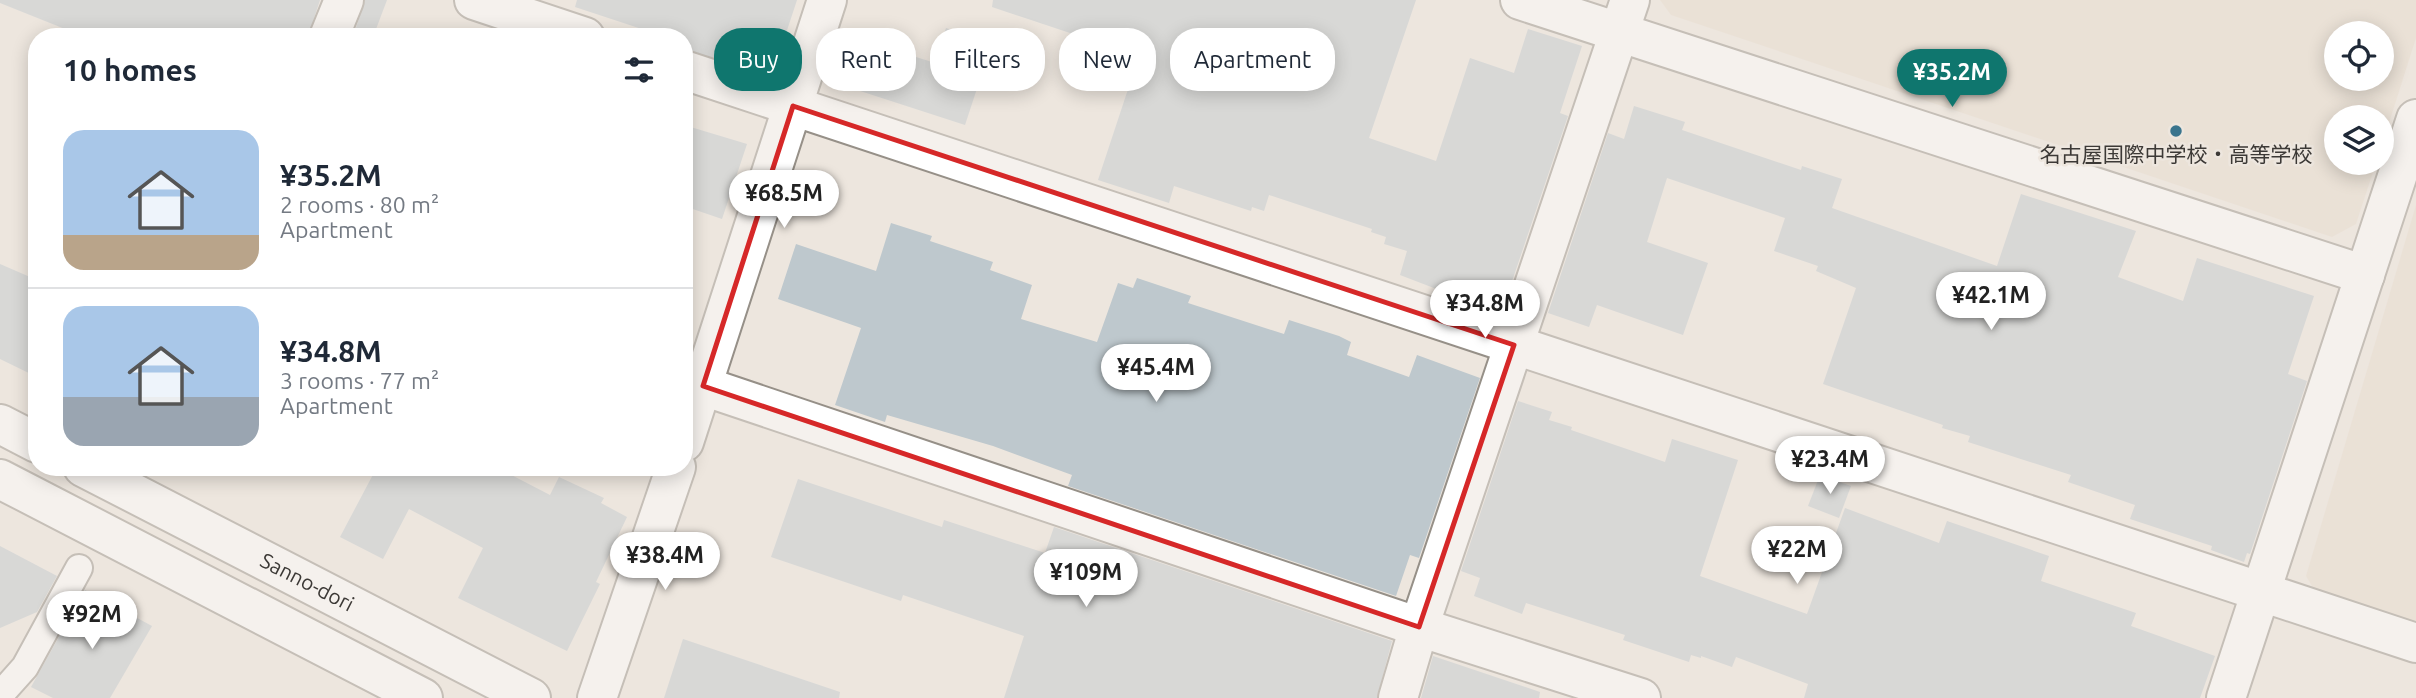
<!DOCTYPE html>
<meta charset="utf-8">
<style>
:root{--surface:#fff;--page:#f2f2f3;--text:#1f2937;--muted:#747a83;--line:#e0e1e3;--accent:#0f766e}
body{margin:0;font-family:Ubuntu,"Noto Sans JP",sans-serif;background:var(--page);color:var(--text);height:100vh;display:flex;flex-direction:column;font-size:26px;white-space:nowrap}
*{box-sizing:border-box;margin:0}
p{font-size:23px;color:var(--muted)}
.icon{flex:none;width:38px;height:38px;fill:none;stroke:currentColor;stroke-width:2;stroke-linecap:round;stroke-linejoin:round}
.map{position:relative;flex:1;overflow:hidden}
.side{position:absolute;left:28px;top:28px;width:665px;height:448px;display:flex;flex-direction:column;background:var(--surface);border-radius:28px;box-shadow:0 4px 18px #0003}
.side>*{flex:none}
.hud{position:absolute;left:714px;top:28px;width:665px;height:63px;display:flex;gap:14px}
.fabs{position:absolute;left:2324px;top:21px;display:grid;gap:14px}
.fabs a{display:grid;place-items:center;width:70px;height:70px;border-radius:50%;background:var(--surface);box-shadow:0 4px 18px #0003;font-size:35px}
.price{position:absolute;translate:-50% -60px;padding:0 16px;border-radius:24px;background:#fff;color:#222;font-size:23px;line-height:46px;filter:drop-shadow(0 2px 4px #0008)}
.price::after{content:'';position:absolute;left:50%;top:42px;width:21px;height:16px;margin-left:-10px;background:inherit;clip-path:polygon(0 0,100% 0,50% 100%)}
.price.current{background:var(--accent);color:#fff}
ul{padding:0;list-style:none}
li{display:flex;align-items:center;gap:21px;height:175px;padding:0 35px}
li+li{border-top:2px solid var(--line)}
li span{display:grid;place-items:center;flex:none;width:196px;height:140px;border-radius:21px;color:#555}
li>.icon{margin-inline-start:auto}
span .icon{width:84px;height:84px;fill:#fffc;stroke-width:1}
li b{font-size:30px}
h2{display:flex;justify-content:space-between;align-items:center;height:84px;padding:0 35px;font-size:30px}
.chip{padding:0 24px;border-radius:28px;background:var(--surface);box-shadow:0 4px 18px #0003;font-size:24px;line-height:63px}
.chip.current{background:var(--accent);color:#fff}
.map>svg:first-child{display:block}
.built{fill:#e7dccd;fill-rule:evenodd}
.building{fill:#bec8cd}
.lines{fill:none;stroke-linecap:round;stroke-linejoin:round}
.service-casing{stroke:#969088;stroke-width:30}
.minor-casing{stroke:#969088;stroke-width:42}
.tertiary-casing{stroke:#969088;stroke-width:42}
.primary-casing{stroke:#969088;stroke-width:42}
.service{stroke:#fff;stroke-width:26}
.minor{stroke:#fff;stroke-width:38}
.tertiary{stroke:#fff;stroke-width:38}
.primary{stroke:#fff;stroke-width:38}
.marked{fill:none;stroke:#d62828;stroke-width:5;stroke-linejoin:round}
.poi-dot{fill:#39748d;stroke:#ede6de;stroke-width:2.5}
.labels{text-anchor:middle;stroke-width:5;stroke-linejoin:round;paint-order:stroke}
.poi-label{font-size:21px;fill:#3c3936;stroke:#ede6de}
.street-label{font-size:21px;fill:#3c3936;stroke:#ede6de}
</style>
<div class="map">
<svg width="2416" height="698" viewBox="0 0 2416 698">
<rect width="100%" height="100%" fill="#ede6de"/>
<!-- built -->
<g class="built">
<path d="M1660 0H2416V38L2382 145V117H2336V163H2376L2356 224 2332 237 1671 15ZM2336 33H2382V79H2336Z"/>
<path d="M2416 205V623L2315 591 2306 576Z"/>
</g>
<!-- building -->
<g class="building">
<path d="M0 0H320L308 37H85L0 3Z"/>
<path d="M365 0H387L373 37H353Z"/>
<path d="M577 0H797L772 76 684 49V37H666L575 7Z"/>
<path d="M993 0H1416L1369 138 1436 161 1470 58 1514 73 1528 29 1582 46 1560 113 1568 116 1506 299 1504 298 1499 313 1400 275 1407 251 1384 244 1386 237 1371 232 1372 229 1269 195 1264 211 1252 207 1251 211 1174 186 1169 203 1098 180 1139 56 992 7Z"/>
<path d="M946 28 992 43 965 125 854 89 869 42 935 63Z"/>
<path d="M1634 106 1685 122 1682 130 1801 170 1802 166 1842 179 1832 208 1997 266 2021 194 2136 231 2118 277 2183 301 2197 258 2314 296 2288 374 2307 381 2250 554 2247 553 2244 562 2211 550 2212 546 2130 519 2135 505 2068 482 2071 475 1968 442 1970 436 1942 428 1943 425 1823 384 1856 288 1816 271 1818 266 1774 251 1785 218 1667 178 1647 242 1708 263 1683 335 1597 305 1589 327 1548 313 1608 133 1624 139Z"/>
<path d="M684 125 747 144 722 219 684 206Z"/>
<path d="M891 223 932 236 930 241 993 262 990 270 1032 285 1021 319 1097 342 1118 283 1133 288 1137 278 1191 296 1188 303 1284 334 1289 320 1339 336 1351 342 1347 355 1409 377 1417 355 1480 378 1419 558 1410 555 1396 596 1068 486 1072 475 993 446 887 415 885 422 835 405 861 328 778 299 796 244 876 271Z"/>
<path d="M0 264 37 280V377L0 359Z"/>
<path d="M1518 401 1552 412 1549 420 1572 427 1571 430 1665 462 1672 439 1738 460 1700 576 1807 614 1845 508 1939 543 1947 521 2049 556 2041 581 2136 613 2131 626 2215 656 2200 698H1804L1808 684 1736 657 1732 667 1701 656V658L1691 655 1689 662 1623 640 1625 635 1526 603 1522 614 1474 596 1480 578 1461 571Z"/>
<path d="M377 467H496L550 495 559 477 604 498 601 503 627 517 596 582 600 584 567 651 458 598 483 548 409 509 383 559 340 537Z"/>
<path d="M1820 475 1851 486 1839 518 1808 506Z"/>
<path d="M798 479 942 527 944 520 1045 553 1054 527 1392 641 1377 698H1004L1024 636 903 595 901 601 771 557Z"/>
<path d="M0 546 57 576 37 612 0 628Z"/>
<path d="M85 590 152 626 110 698H53L31 687Z"/>
<path d="M683 639 840 692 839 698H664Z"/>
<path d="M1433 656 1540 692 1539 698H1421Z"/>
</g>
<g class="lines">
<defs>
<path id="service" d="M0 695 25 667 79 568"/>
<g id="minor">
<path d="M474 0 585 37"/>
<path d="M1520 0 2365 275"/>
<path d="M329 37 344 0"/>
<path d="M684 70 2416 643"/>
<path d="M703 386 1419 627 1641 698"/>
<path d="M1398 698 1419 627 1630 0"/>
<path d="M2226 698 2416 119"/>
</g>
<g id="tertiary">
<path d="M684 442 827 0"/>
<path d="M597 698 676 467"/>
</g>
<g id="primary">
<path d="M0 424 37 443"/>
<path id="s1" d="M83 467 531 698"/>
<path d="M0 479 423 698"/>
</g>
</defs>
<!-- service casing -->
<use href="#service" class="service-casing"/>
<!-- minor casing -->
<use href="#minor" class="minor-casing"/>
<!-- tertiary casing -->
<use href="#tertiary" class="tertiary-casing"/>
<!-- primary casing -->
<use href="#primary" class="primary-casing"/>
<!-- service -->
<use href="#service" class="service"/>
<!-- minor -->
<use href="#minor" class="minor"/>
<!-- tertiary -->
<use href="#tertiary" class="tertiary"/>
<!-- primary -->
<use href="#primary" class="primary"/>
</g>
<!-- marked area -->
<path d="M0 0H2416V698H0ZM793 106 1514 345 1419 627 703 386Z" fill="#ede6de" fill-opacity=".55" fill-rule="evenodd"/>
<path class="marked" d="M793 106 1514 345 1419 627 703 386Z"/>
<!-- markers -->
<circle class="poi-dot" cx="2176" cy="131" r="7"/>
<g class="labels">
<!-- poi labels -->
<g class="poi-label">
<text x="2176" y="162">名古屋国際中学校・高等学校</text>
</g>
<!-- street labels -->
<g class="street-label">
<text dy="7" stroke="none"><textPath href="#s1" startOffset="252">Sanno-dori</textPath></text>
</g>
</g>
</svg>
<div class="fabs">
<a><svg class="icon" aria-label="locate" viewBox="0 0 24 24"><circle cx="12" cy="12" r="6"/><path d="M12 2v4M12 18v4M2 12h4M18 12h4"/></svg></a>
<a><svg class="icon" aria-label="layers" viewBox="0 0 24 24"><path d="M12 4l9 5-9 5-9-5zM3 14l9 5 9-5"/></svg></a>
</div>
<b class="price current" style="left:1952px;top:109px">¥35.2M</b>
<b class="price" style="left:784px;top:230px">¥68.5M</b>
<b class="price" style="left:1991px;top:332px">¥42.1M</b>
<b class="price" style="left:1485px;top:340px">¥34.8M</b>
<b class="price" style="left:1156px;top:404px">¥45.4M</b>
<b class="price" style="left:1830px;top:496px">¥23.4M</b>
<b class="price" style="left:1797px;top:586px">¥22M</b>
<b class="price" style="left:665px;top:592px">¥38.4M</b>
<b class="price" style="left:1086px;top:609px">¥109M</b>
<b class="price" style="left:92px;top:651px">¥92M</b>
<div class="hud">
<a class="chip current">Buy</a>
<a class="chip">Rent</a>
<a class="chip">Filters</a>
<a class="chip">New</a>
<a class="chip">Apartment</a>
</div>
<section class="side">
<h2>10 homes<svg class="icon" aria-label="filters" viewBox="0 0 24 24"><path d="M4 7h16M4 17h16"/><circle cx="9" cy="7" r="2"/><circle cx="15" cy="17" r="2"/></svg></h2>
<ul>
<li><span style="background:linear-gradient(#a9c7e8 75%,#b9a48a 0)"><svg class="icon" aria-label="home" viewBox="0 0 24 24"><path d="M3 11l9-7 9 7M6 9v11h12V9"/></svg></span><div><b>¥35.2M</b><p>2 rooms · 80 m²</p><p>Apartment</p></div></li>
<li><span style="background:linear-gradient(#a9c7e8 65%,#9aa5b1 0)"><svg class="icon" aria-label="home" viewBox="0 0 24 24"><path d="M3 11l9-7 9 7M6 9v11h12V9"/></svg></span><div><b>¥34.8M</b><p>3 rooms · 77 m²</p><p>Apartment</p></div></li>
</ul>
</section>
</div>
